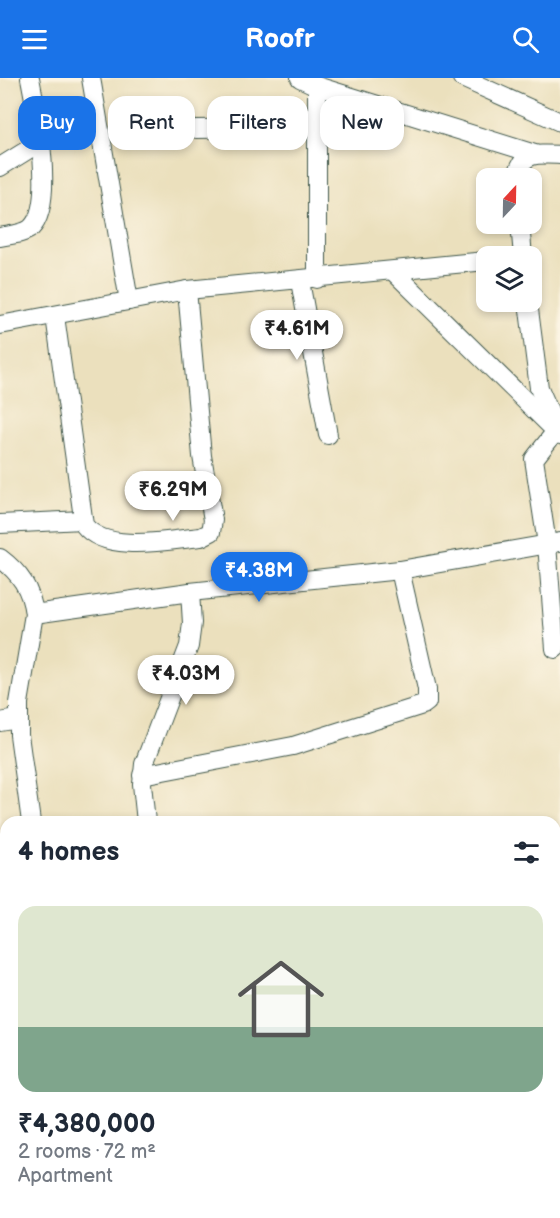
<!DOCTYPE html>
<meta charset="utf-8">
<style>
:root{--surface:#fff;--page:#f6f6f7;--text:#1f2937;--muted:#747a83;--accent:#1a73e8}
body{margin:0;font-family:"Balsamiq Sans",sans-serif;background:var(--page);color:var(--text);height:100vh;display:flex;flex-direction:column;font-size:22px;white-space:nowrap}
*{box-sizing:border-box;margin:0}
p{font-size:20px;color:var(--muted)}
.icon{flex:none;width:33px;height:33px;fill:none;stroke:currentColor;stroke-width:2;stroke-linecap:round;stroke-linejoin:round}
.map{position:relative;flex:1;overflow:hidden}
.drawer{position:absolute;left:0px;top:738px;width:561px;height:402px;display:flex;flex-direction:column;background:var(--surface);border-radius:18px 18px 0 0;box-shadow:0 3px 9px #0003}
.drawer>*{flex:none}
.top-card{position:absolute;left:18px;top:18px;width:525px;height:54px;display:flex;gap:12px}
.needle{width:39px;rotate:22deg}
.tools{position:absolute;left:476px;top:90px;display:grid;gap:12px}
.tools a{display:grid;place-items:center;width:66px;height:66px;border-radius:12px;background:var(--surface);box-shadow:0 3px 9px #0003;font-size:30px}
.price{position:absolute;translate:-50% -51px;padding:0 14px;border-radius:21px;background:#fff;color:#222;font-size:20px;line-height:39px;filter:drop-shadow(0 2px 3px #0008)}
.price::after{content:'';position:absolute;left:50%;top:36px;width:18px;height:14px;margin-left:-9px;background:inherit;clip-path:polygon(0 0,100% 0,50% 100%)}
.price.active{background:var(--accent);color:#fff}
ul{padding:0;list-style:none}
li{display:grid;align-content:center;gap:12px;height:318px;padding:0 18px}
li span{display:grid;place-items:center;height:186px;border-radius:18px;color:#555}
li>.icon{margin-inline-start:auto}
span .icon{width:108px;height:108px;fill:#fffc;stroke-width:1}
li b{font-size:26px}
h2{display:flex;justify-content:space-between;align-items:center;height:72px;padding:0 18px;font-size:26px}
.chip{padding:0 21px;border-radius:18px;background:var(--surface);box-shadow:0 3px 9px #0003;font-size:21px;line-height:54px}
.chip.active{background:var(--accent);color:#fff}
header{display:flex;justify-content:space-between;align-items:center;height:78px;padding:0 18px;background:var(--accent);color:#fff;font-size:27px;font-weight:800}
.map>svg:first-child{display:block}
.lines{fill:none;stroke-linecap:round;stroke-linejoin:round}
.minor-casing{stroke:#3e5549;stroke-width:20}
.minor{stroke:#fff;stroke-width:18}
</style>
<header><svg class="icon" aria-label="menu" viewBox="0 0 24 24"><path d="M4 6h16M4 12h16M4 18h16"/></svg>Roofr<svg class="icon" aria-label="search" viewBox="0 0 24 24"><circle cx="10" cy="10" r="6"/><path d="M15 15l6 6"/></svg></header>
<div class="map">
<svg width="560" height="1140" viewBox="0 0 560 1140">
<rect width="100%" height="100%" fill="#fcf5e5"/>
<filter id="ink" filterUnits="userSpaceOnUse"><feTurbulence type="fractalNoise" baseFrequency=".0167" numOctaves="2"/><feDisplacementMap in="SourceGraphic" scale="12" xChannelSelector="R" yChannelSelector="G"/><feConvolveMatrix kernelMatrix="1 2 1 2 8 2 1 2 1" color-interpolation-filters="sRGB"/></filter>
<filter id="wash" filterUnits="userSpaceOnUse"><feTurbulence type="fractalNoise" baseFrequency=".008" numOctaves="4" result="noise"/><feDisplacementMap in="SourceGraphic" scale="24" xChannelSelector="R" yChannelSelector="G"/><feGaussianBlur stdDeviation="1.35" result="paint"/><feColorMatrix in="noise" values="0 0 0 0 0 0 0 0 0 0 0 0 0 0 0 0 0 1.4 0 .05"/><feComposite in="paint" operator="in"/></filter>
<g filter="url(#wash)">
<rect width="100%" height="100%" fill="#ebe0bd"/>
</g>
<g filter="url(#ink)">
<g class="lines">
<defs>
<g id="minor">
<path d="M91 0 129 223"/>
<path d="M300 0 317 8 535 76"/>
<path d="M462 0 560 44"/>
<path d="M317 8V201"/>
<path d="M196 51 317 49"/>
<path d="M0 89 42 63"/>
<path d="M517 100C520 74 537 76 560 77"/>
<path d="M520 146 523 178"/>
<path d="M0 159C9 157 24 156 31 150 56 126 36 31 30 0"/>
<path d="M393 193 560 357"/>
<path d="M300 203 328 357"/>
<path d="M528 224 539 310 554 344"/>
<path d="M55 238 84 447C106 476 169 462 201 459L211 454 213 442 202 378 187 212"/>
<path d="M0 247 187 212 486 183"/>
<path d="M0 446 83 442"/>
<path d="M0 480C20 495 31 511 34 536L190 514 400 492 560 464"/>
<path d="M555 571 547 466 534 381 556 353"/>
<path d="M0 644 18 641"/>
<path d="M142 697 293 668 423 627 427 624V611L400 492"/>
<path d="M31 744 19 657V625L34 536"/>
<path d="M146 744 142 706 144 686 189 568 192 545 190 514"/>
<path d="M555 838 560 803"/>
<path d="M0 896 6 894"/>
<path d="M555 972 560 1018H555"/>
<path d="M0 1001 6 1000"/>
<path d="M190 1134 191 1140"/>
<path d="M454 1134 455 1140"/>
</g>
</defs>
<!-- minor casing -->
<use href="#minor" class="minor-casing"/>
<!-- minor -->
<use href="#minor" class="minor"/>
</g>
</g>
</svg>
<div class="tools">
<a><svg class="needle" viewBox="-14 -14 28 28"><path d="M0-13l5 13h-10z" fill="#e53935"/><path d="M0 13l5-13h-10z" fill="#747a83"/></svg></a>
<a><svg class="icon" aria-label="layers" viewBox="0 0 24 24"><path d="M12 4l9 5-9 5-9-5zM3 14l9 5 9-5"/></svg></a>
</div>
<b class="price" style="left:297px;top:283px">₹4.61M</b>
<b class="price" style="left:173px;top:444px">₹6.29M</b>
<b class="price active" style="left:259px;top:525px">₹4.38M</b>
<b class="price" style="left:186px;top:628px">₹4.03M</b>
<div class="top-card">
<a class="chip active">Buy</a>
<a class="chip">Rent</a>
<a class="chip">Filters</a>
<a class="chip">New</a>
</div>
<section class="drawer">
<h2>4 homes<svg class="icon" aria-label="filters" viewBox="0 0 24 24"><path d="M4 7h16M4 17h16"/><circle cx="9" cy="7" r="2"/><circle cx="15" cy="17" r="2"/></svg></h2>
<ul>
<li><span style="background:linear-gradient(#dfe7d0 65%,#7fa58c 0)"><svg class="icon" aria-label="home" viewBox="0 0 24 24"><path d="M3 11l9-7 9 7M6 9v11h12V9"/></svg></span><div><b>₹4,380,000</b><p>2 rooms · 72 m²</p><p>Apartment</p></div></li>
</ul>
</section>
</div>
